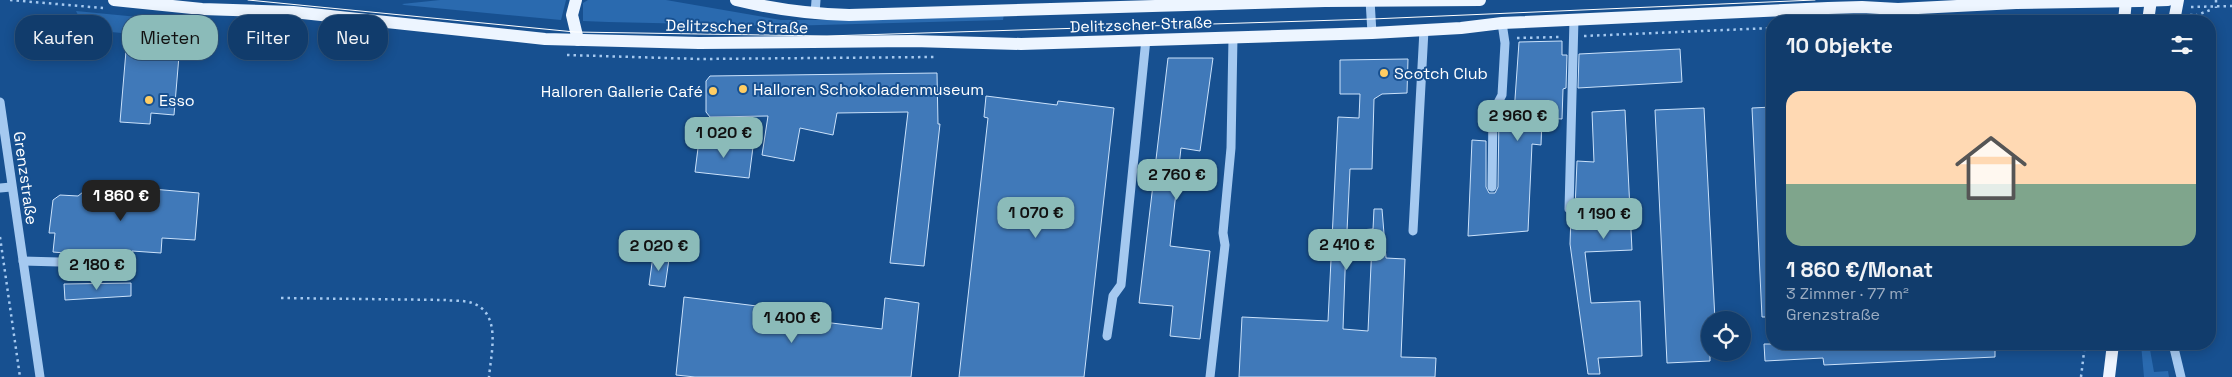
<!DOCTYPE html>
<html lang="de">
<meta charset="utf-8">
<style>
:root{--surface:#113c6c;--page:#1a4372;--text:#f1f3f6;--muted:#9cadc2;--line:#30567f;--accent:#8bbbb9}
body{margin:0;font-family:"Space Grotesk",sans-serif;background:var(--page);color:var(--text);height:100vh;display:flex;flex-direction:column;font-size:19px;white-space:nowrap}
*{box-sizing:border-box;margin:0}
p{font-size:16px;color:var(--muted)}
.icon{flex:none;width:28px;height:28px;fill:none;stroke:currentColor;stroke-width:2;stroke-linecap:round;stroke-linejoin:round}
.map{position:relative;flex:1;overflow:hidden}
.sheet{position:absolute;left:1766px;top:15px;width:450px;height:335px;display:flex;flex-direction:column;background:var(--surface);border-radius:20px;box-shadow:0 2px 12px #0003,0 0 0 1px var(--line)}
.sheet>*{flex:none}
.banner{position:absolute;left:15px;top:15px;width:475px;height:45px;display:flex;gap:10px}
.buttons{position:absolute;left:1701px;top:311px;display:grid;gap:10px}
.buttons a{display:grid;place-items:center;width:50px;height:50px;border-radius:50%;background:var(--surface);box-shadow:0 2px 12px #0003,0 0 0 1px var(--line);font-size:25px}
.price{position:absolute;translate:-50% -42px;padding:0 11px;border-radius:10px;background:var(--accent);color:#111;font-size:16px;line-height:32px;filter:drop-shadow(0 1px 2px #0008)}
.price::after{content:'';position:absolute;left:50%;top:30px;width:15px;height:11px;margin-left:-8px;background:inherit;clip-path:polygon(0 0,100% 0,50% 100%)}
.price.selected{background:#222;color:#fff}
ul{padding:0;list-style:none}
li{display:grid;align-content:center;gap:10px;height:265px;padding:0 20px}
li+li{border-top:1px solid var(--line)}
li span{display:grid;place-items:center;height:155px;border-radius:15px;color:#555}
li>.icon{margin-inline-start:auto}
span .icon{width:90px;height:90px;fill:#fffc;stroke-width:1}
li b{font-size:21px}
h2{display:flex;justify-content:space-between;align-items:center;height:60px;padding:0 20px;font-size:21px}
.chip{padding:0 18px;border-radius:20px;background:var(--surface);box-shadow:0 2px 12px #0003,0 0 0 1px var(--line);font-size:18px;line-height:45px}
.chip.selected{background:var(--accent);color:#111}
.map>svg:first-child{display:block}
.green{fill:#2a6aaf}
.building{fill:#4079b9;stroke:#cbe2fb;fill-rule:evenodd}
.lines{fill:none;stroke-linecap:round;stroke-linejoin:round}
.path{stroke:#a5c9f0;stroke-width:2.5;stroke-dasharray:2.5 4;stroke-linecap:butt}
.minor{stroke:#a5c9f0;stroke-width:9}
.major{stroke:#edf5ff;stroke-width:12}
.tram{stroke:#fff;stroke-width:1}
.major-bridge{stroke:#edf5ff;stroke-width:12}
.poi-dot{fill:#ffcd63;stroke:#175090;stroke-width:2}
.labels{text-anchor:middle;stroke-width:4;stroke-linejoin:round;paint-order:stroke}
.street-label{font-size:16px;fill:#fff;stroke:#175090}
.poi-label{font-size:16px;fill:#fff;stroke:#175090;text-anchor:start}
</style>
<div class="map">
<svg width="2232" height="377" viewBox="0 0 2232 377">
<rect width="100%" height="100%" fill="#175090"/>
<!-- green -->
<g class="green">
<path d="M440 0H566L561 20 404 5 402 4Z"/>
<path d="M588 0H666L781 20H851L1004 14 1003 20 784 26 608 22 583 21V3Z"/>
<path d="M76 11 211 24 213 27 206 35 187 39 100 31 82 23Z"/>
<path d="M2001 16 2002 19 1859 21V17L1907 19Z"/>
<path d="M2141 344H2149L2154 372 2168 371 2169 377H2144Z"/>
</g>
<!-- building -->
<g class="building">
<path d="M127 39 180 44 174 115 151 113 150 124 120 122Z"/>
<path d="M1562 41V55H1567L1566 88 1563 89 1562 119 1542 118 1541 145 1532 144 1528 231 1468 236 1472 140 1486 141V187L1489 193H1495L1498 187 1499 113H1514L1519 42Z"/>
<path d="M1680 49 1682 82 1578 88 1579 54Z"/>
<path d="M1168 58H1213L1200 151 1181 148 1170 246 1210 251 1200 339 1170 336 1173 306 1139 303Z"/>
<path d="M1408 59 1407 93 1382 94 1374 99 1372 169H1350L1347 231 1373 229 1374 209H1382L1386 258 1405 259 1401 357 1436 358 1435 377H1239L1242 317 1328 321 1338 117 1359 118 1360 94H1340V60ZM1372 243 1368 331 1343 329 1346 245Z"/>
<path d="M937 73 938 124H940L924 266 890 263 908 112 837 113 833 135 800 128 794 161 762 155 768 116 710 117 706 112V81L710 76Z"/>
<path d="M986 96 1057 105 1058 101 1114 108 1084 377H959L988 118 984 117Z"/>
<path d="M1772 107V317H1762L1752 108Z"/>
<path d="M1704 108 1715 320H1710V361L1667 363 1655 110Z"/>
<path d="M1625 110 1632 250 1585 252 1591 303 1640 301 1642 356 1598 358 1600 374H1588L1570 244 1571 215 1575 209 1577 161 1594 162 1592 112Z"/>
<path d="M699 140 753 147 749 178 695 172Z"/>
<path d="M93 184 199 193 195 240 162 238 161 253 132 251 131 262 101 273V256L53 252 55 233H49L53 200 60 195 78 196Z"/>
<path d="M653 256 669 259 665 287 649 285Z"/>
<path d="M131 283V296L65 300 64 284Z"/>
<path d="M684 297 757 306 756 314 882 329 885 298 919 303 911 377H695L676 375Z"/>
<path d="M1764 344H1995V357L1824 365 1823 358 1765 361Z"/>
</g>
<g class="lines">
<!-- path -->
<g class="path">
<path d="M10 0 103 8"/>
<path d="M2216 0V8"/>
<path d="M2191 7 2232 6"/>
<path d="M2190 15H2197"/>
<path d="M2028 21 2109 17"/>
<path d="M2191 21 2197 15 2213 9"/>
<path d="M1584 36 1772 28"/>
<path d="M1517 38 1561 37"/>
<path d="M567 55 699 59 934 57"/>
<path d="M0 237 20 377"/>
<path d="M281 298 445 300C453 301 464 300 472 303 502 313 491 353 489 377"/>
<path d="M2081 377 2085 344"/>
</g>
<!-- minor -->
<g class="minor">
<path d="M1370 0 1372 33"/>
<path d="M815 14 816 0"/>
<path d="M0 102 40 377"/>
<path d="M1492 187 1493 112 1502 95 1505 43 1502 23"/>
<path d="M0 188 11 187"/>
<path d="M1569 209 1574 19"/>
<path d="M1413 231 1424 30"/>
<path d="M23 261 95 263"/>
<path d="M1107 336 1113 296 1121 285 1146 39"/>
<path d="M2173 344 2181 377"/>
<path d="M1210 377 1225 245 1223 233 1231 148 1233 37"/>
</g>
<!-- major -->
<g class="major">
<path d="M114 0 202 9 293 12 545 39 699 43 913 41 1021 44 1372 33 1461 28 1502 23 1828 8 1862 7 1898 9 2016 3 2139 1"/>
<path d="M576 0 572 15 578 40"/>
<path d="M736 0C773 9 811 14 849 15L1325 1 1480 0"/>
<path d="M2124 21 2126 0"/>
<path d="M2148 21 2151 0"/>
<path d="M2174 21 2178 0"/>
<path d="M2109 377 2113 344"/>
</g>
<!-- tram -->
<path class="tram" d="M248 0 575 32 827 36 1372 19 1815 0"/>
<!-- major-bridge -->
<path class="major-bridge" d="M2139 1 2168 0"/>
</g>
<!-- markers -->
<g class="poi-dot">
<circle cx="1384" cy="73" r="5"/>
<circle cx="743" cy="89" r="5"/>
<circle cx="713" cy="91" r="5"/>
<circle cx="149" cy="100" r="5"/>
</g>
<g class="labels">
<!-- street labels -->
<g class="street-label">
<text transform="translate(1141 24) rotate(-2)" y="6">Delitzscher Straße</text>
<text transform="translate(737 26) rotate(1)" y="6">Delitzscher Straße</text>
<text transform="translate(26 178) rotate(82)" y="6">Grenzstraße</text>
</g>
<!-- poi labels -->
<g class="poi-label">
<text x="1394" y="79">Scotch Club</text>
<text x="753" y="95">Halloren Schokoladenmuseum</text>
<text x="703" y="97" text-anchor="end">Halloren Gallerie Café</text>
<text x="159" y="106">Esso</text>
</g>
</g>
</svg>
<div class="buttons">
<a><svg class="icon" aria-label="locate" viewBox="0 0 24 24"><circle cx="12" cy="12" r="6"/><path d="M12 2v4M12 18v4M2 12h4M18 12h4"/></svg></a>
</div>
<b class="price" style="left:1518px;top:142px">2 960 €</b>
<b class="price" style="left:724px;top:159px">1 020 €</b>
<b class="price" style="left:1177px;top:201px">2 760 €</b>
<b class="price selected" style="left:121px;top:222px">1 860 €</b>
<b class="price" style="left:1036px;top:239px">1 070 €</b>
<b class="price" style="left:1604px;top:240px">1 190 €</b>
<b class="price" style="left:1347px;top:271px">2 410 €</b>
<b class="price" style="left:659px;top:272px">2 020 €</b>
<b class="price" style="left:97px;top:291px">2 180 €</b>
<b class="price" style="left:792px;top:344px">1 400 €</b>
<div class="banner">
<a class="chip">Kaufen</a>
<a class="chip selected">Mieten</a>
<a class="chip">Filter</a>
<a class="chip">Neu</a>
</div>
<section class="sheet">
<h2>10 Objekte<svg class="icon" aria-label="filters" viewBox="0 0 24 24"><path d="M4 7h16M4 17h16"/><circle cx="9" cy="7" r="2"/><circle cx="15" cy="17" r="2"/></svg></h2>
<ul>
<li><span style="background:linear-gradient(#ffd9b3 60%,#7fa58c 0)"><svg class="icon" aria-label="home" viewBox="0 0 24 24"><path d="M3 11l9-7 9 7M6 9v11h12V9"/></svg></span><div><b>1 860 €/Monat</b><p>3 Zimmer · 77 m²</p><p>Grenzstraße</p></div></li>
</ul>
</section>
</div>
